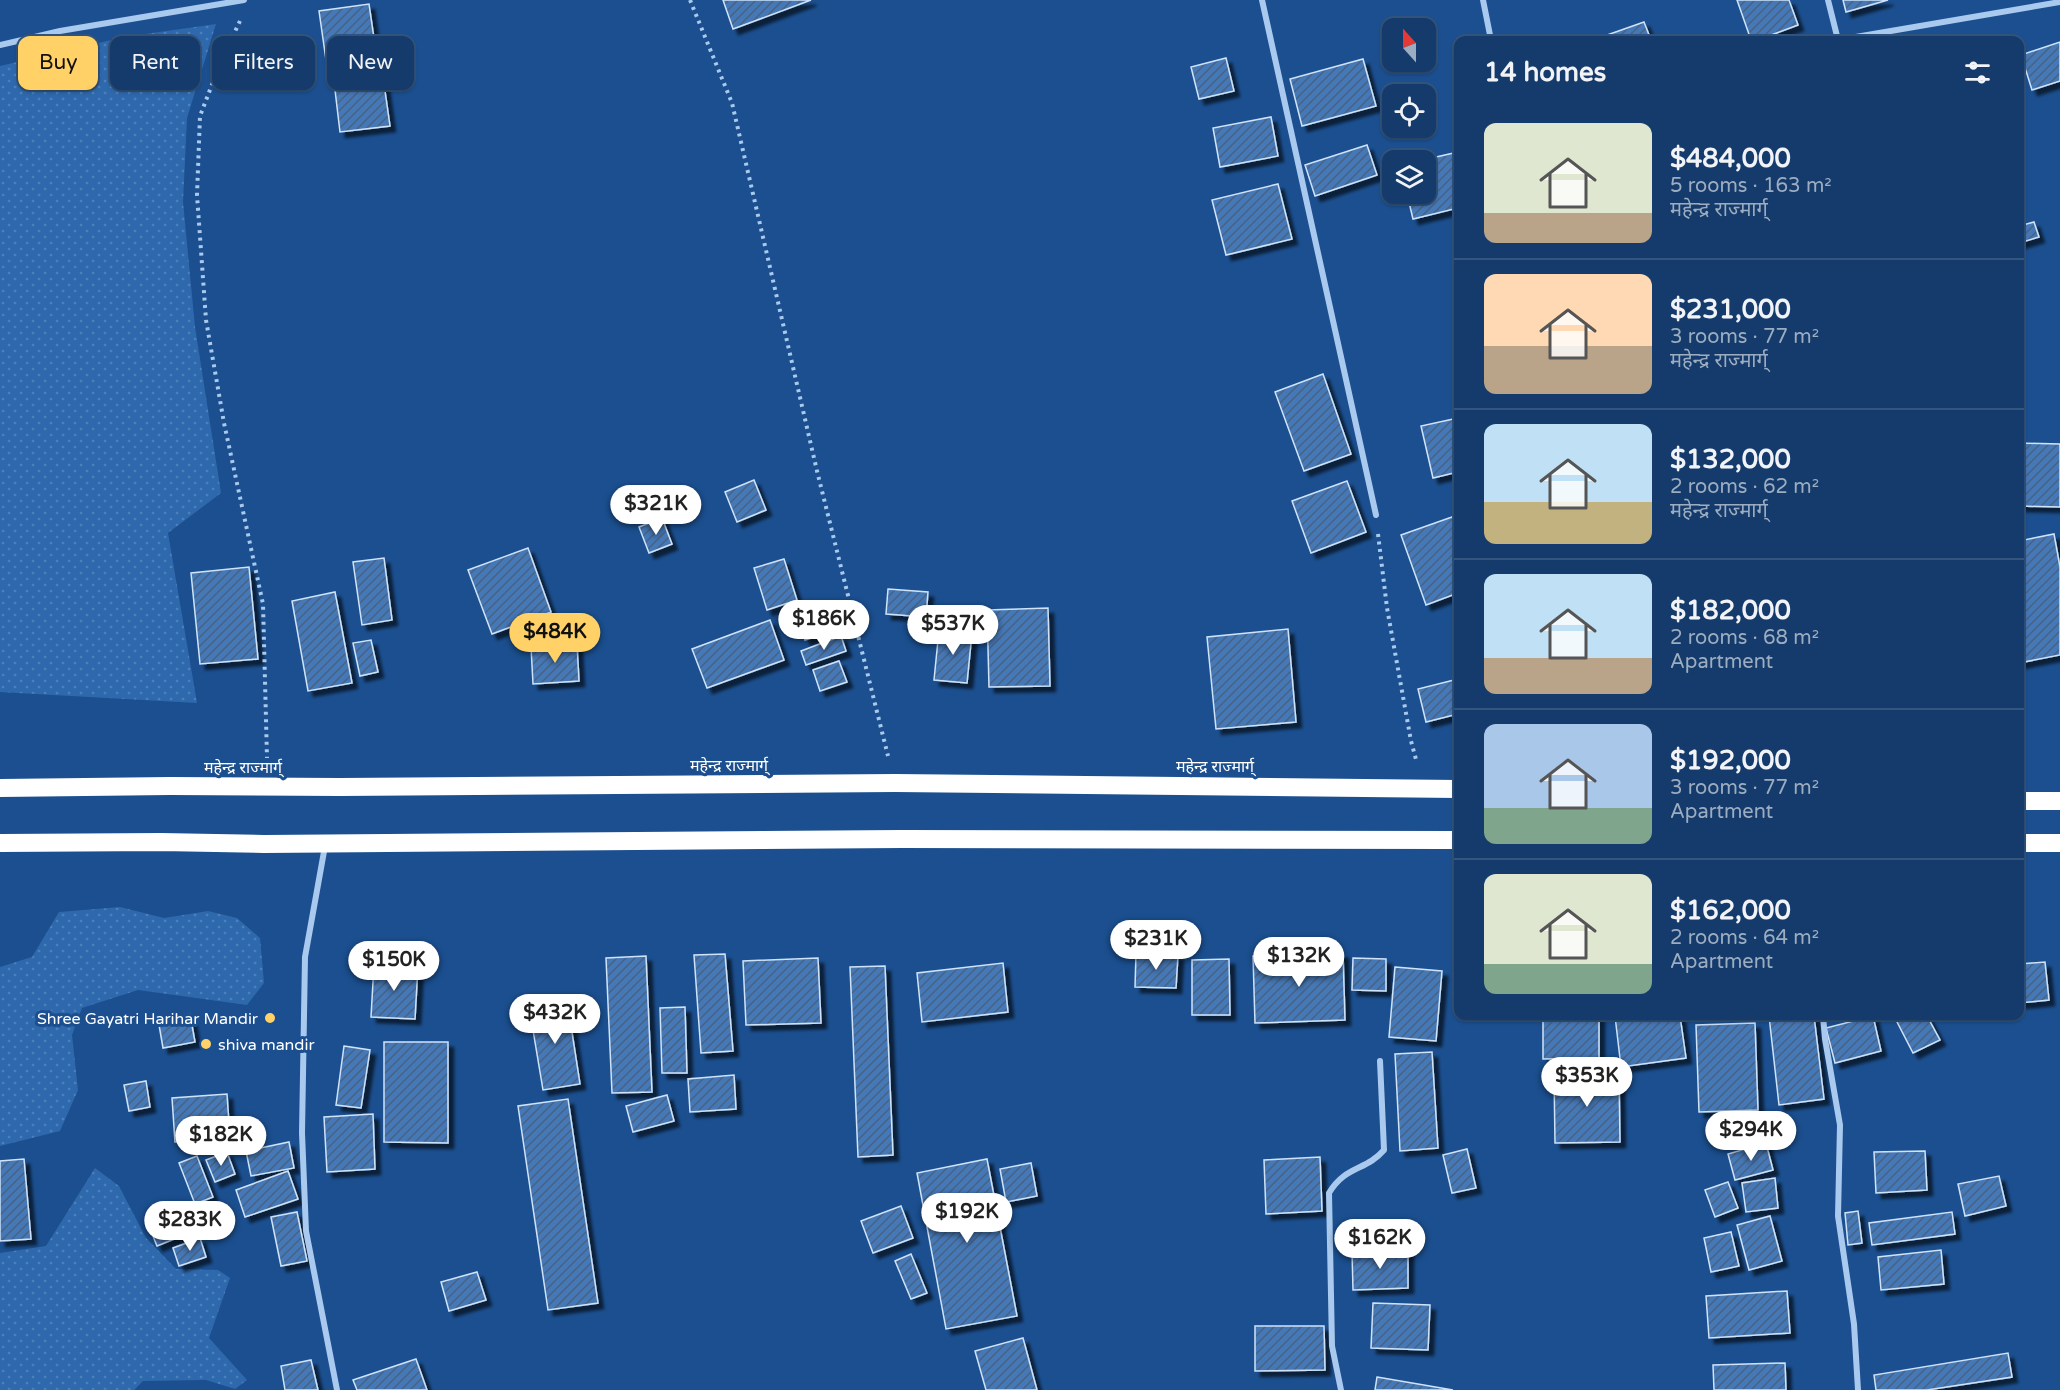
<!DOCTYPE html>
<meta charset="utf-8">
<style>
:root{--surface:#143b6b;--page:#1d4271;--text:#f1f3f6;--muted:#9dadc1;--line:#33557e;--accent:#ffd166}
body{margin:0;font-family:"Varela Round","Noto Sans Devanagari",sans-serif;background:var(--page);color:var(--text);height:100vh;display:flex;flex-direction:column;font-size:22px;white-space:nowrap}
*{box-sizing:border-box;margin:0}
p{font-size:20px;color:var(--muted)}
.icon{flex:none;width:33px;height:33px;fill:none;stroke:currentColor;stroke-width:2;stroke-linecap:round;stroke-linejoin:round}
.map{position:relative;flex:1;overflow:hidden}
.sheet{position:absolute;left:1454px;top:36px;width:570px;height:984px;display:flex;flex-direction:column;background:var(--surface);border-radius:12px;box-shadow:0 2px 4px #0004,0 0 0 2px var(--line)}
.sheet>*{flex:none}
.hud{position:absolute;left:18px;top:36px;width:570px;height:54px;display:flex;gap:12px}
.needle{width:39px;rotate:339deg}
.fabs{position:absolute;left:1382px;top:18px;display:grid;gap:12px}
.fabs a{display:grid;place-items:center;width:54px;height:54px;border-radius:12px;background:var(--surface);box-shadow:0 2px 4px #0004,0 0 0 2px var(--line);font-size:30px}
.price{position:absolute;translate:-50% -51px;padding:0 14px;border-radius:21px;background:#fff;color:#222;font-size:20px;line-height:39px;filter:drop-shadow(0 2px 3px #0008)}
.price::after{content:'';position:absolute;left:50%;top:36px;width:18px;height:14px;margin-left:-9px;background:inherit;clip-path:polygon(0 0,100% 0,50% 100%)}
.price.on{background:var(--accent);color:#111}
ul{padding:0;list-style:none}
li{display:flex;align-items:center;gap:18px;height:150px;padding:0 30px}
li+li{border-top:2px solid var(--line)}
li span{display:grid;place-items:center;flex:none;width:168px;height:120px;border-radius:12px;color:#555}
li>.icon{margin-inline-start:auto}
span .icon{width:72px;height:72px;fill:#fffc;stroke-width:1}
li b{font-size:26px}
h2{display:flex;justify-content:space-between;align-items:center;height:72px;padding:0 30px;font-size:26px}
.chip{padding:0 21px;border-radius:12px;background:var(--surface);box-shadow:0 2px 4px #0004,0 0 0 2px var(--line);font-size:21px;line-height:54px}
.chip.on{background:var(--accent);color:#111}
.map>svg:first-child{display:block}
.grass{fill:url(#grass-dots)}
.building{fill:url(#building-hatch);stroke:#cfe3fa;stroke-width:1.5;filter:url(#shadow)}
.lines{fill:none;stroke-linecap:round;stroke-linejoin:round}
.path{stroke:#a9c9ee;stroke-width:4;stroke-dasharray:3 4.5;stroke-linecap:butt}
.street{stroke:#a9c9ee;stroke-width:6}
.highway{stroke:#fff;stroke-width:18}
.poi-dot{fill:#ffd166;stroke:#1b4f8f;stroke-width:2}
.labels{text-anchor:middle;stroke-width:6;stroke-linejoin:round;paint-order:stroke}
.street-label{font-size:16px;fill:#fff;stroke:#1b4f8f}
.poi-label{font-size:16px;fill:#fff;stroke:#1b4f8f;text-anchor:end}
</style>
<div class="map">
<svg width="2060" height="1390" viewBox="0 0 2060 1390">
<defs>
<pattern id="grass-dots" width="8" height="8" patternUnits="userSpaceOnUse" patternTransform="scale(1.5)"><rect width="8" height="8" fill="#2e69ad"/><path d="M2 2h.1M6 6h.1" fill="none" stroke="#4d80b9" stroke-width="1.8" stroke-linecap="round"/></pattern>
<pattern id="building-hatch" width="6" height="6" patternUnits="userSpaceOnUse" patternTransform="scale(1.5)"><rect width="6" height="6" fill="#4478b7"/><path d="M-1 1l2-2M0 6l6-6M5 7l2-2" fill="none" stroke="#486282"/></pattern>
<filter id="shadow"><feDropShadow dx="5.5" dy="5.5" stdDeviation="1.5" flood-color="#0009"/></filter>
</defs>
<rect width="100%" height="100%" fill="#1b4f8f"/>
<!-- grass -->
<g class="grass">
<path d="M216 24 187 118 183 202 195 327 221 493 168 533 197 703 0 692V66L124 37Z"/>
<path d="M120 907 164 918 208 911 237 918 260 938 264 983 247 1005 138 990 82 1008 72 1035 78 1090 60 1131 0 1146V967L32 957 59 912Z"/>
<path d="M95 1168 119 1186 146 1238 176 1269 218 1270 230 1278 209 1338 247 1380 235 1389 206 1380 143 1381 134 1390H0V1253L46 1246Z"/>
</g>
<!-- building -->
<g class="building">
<path d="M723 0H811L733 29Z"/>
<path d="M1737 0H1789L1798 25 1758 40H1751Z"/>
<path d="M1843 0H1888L1846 12Z"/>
<path d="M369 4 378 66 328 74 319 11Z"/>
<path d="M1644 22 1651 40H1593Z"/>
<path d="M2060 42V81L2032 90 2021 55Z"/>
<path d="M1226 58 1234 91 1199 99 1191 67Z"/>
<path d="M1363 59 1376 106 1302 126 1290 79Z"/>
<path d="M384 84 390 126 340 132 335 90Z"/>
<path d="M1271 117 1278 156 1220 167 1213 128Z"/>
<path d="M1367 145 1377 175 1315 196 1305 165Z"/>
<path d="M1458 152V208L1413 219 1407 194H1425V160H1423Z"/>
<path d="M1278 184 1292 239 1226 255 1212 200Z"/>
<path d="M2034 222 2039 237 2019 243V226Z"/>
<path d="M1323 374 1351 454 1304 471 1275 392Z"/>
<path d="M1458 418V472L1433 478 1421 426Z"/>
<path d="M2019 443 2060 444V507L2019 506Z"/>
<path d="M754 480 766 510 737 522 725 492Z"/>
<path d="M1347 481 1366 532 1311 553 1292 501Z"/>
<path d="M1452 517 1458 532V593L1426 605 1401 535Z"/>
<path d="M662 518 672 544 649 553 639 527Z"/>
<path d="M2054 534 2060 567V655L2019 663V541Z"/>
<path d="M528 548 551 612 492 634 468 570Z"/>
<path d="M384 558 392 620 362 625 353 562Z"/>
<path d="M784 559 797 600 767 610 754 568Z"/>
<path d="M249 567 258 659 200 664 191 573Z"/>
<path d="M888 589 928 592 926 617 886 614Z"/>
<path d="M335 592 352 683 308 691 292 601Z"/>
<path d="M1048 608 1050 686 989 687 987 610Z"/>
<path d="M837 614 842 628 805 640 801 626Z"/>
<path d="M770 620 784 660 707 688 692 649Z"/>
<path d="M1288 629 1296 722 1216 729 1207 637Z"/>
<path d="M939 630 972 633 967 683 934 680Z"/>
<path d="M841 636 846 651 806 665 801 651Z"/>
<path d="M371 640 378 672 360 676 353 643Z"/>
<path d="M577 644 579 681 533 684 531 647Z"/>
<path d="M839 661 847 682 820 691 813 670Z"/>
<path d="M1458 679V714L1426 722 1418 689Z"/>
<path d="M1343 953 1345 1020 1255 1023 1253 956Z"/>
<path d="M725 954 733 1051 701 1053 694 955Z"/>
<path d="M1136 954 1178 955 1176 988 1135 987Z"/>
<path d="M646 956 652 1092 612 1093 606 958Z"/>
<path d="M818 958 821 1023 746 1025 743 961Z"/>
<path d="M1353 958 1386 959V991L1352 990Z"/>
<path d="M1229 959 1230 1015H1192V960Z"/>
<path d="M2045 962 2049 1000 2019 1003V964Z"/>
<path d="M1003 963 1008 1012 922 1022 917 973Z"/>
<path d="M374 964 418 966 415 1019 371 1017Z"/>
<path d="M885 966 893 1155 858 1157 850 967Z"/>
<path d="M1395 967 1442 971 1436 1041 1389 1037Z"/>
<path d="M567 1000 580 1084 543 1090 529 1006Z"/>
<path d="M685 1007 687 1073H662L660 1008Z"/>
<path d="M190 1014 195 1042 163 1048 158 1019Z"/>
<path d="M1543 1016H1599V1058L1543 1059Z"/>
<path d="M1615 1016H1680L1686 1058 1621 1067Z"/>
<path d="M1769 1016H1814L1824 1099 1779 1105Z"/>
<path d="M1873 1016 1881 1051 1835 1063 1826 1028Z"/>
<path d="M1894 1016H1927L1940 1040 1913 1053Z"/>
<path d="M1755 1023 1758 1110 1699 1112 1696 1025Z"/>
<path d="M384 1042H448V1143L384 1142Z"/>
<path d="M344 1046 370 1050 361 1108 336 1105Z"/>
<path d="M1432 1052 1438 1148 1400 1151 1395 1054Z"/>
<path d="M1619 1074 1620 1142 1555 1143 1554 1075Z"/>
<path d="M734 1075 736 1109 690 1112 688 1079Z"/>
<path d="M146 1081 150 1107 129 1111 124 1085Z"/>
<path d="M227 1094 230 1138 175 1142 172 1098Z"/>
<path d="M667 1095 674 1121 633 1132 626 1106Z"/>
<path d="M568 1099 598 1303 548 1310 518 1106Z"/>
<path d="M373 1114 375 1169 327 1172 324 1117Z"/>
<path d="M289 1142 294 1168 251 1176 246 1151Z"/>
<path d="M1766 1143 1773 1170 1735 1180 1728 1154Z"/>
<path d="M1467 1149 1476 1188 1452 1193 1443 1155Z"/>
<path d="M1925 1151 1927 1190 1876 1193 1874 1152Z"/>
<path d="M227 1152 235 1174 215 1182 206 1160Z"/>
<path d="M197 1156 213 1197 195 1204 179 1163Z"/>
<path d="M1320 1157 1322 1211 1266 1214 1264 1160Z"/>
<path d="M24 1159 31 1239 0 1241V1161Z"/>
<path d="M987 1159 1017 1316 946 1329 917 1173Z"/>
<path d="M1031 1163 1037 1196 1006 1202 1000 1169Z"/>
<path d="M288 1171 298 1199 245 1217 236 1190Z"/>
<path d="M1999 1176 2006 1206 1965 1216 1958 1184Z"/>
<path d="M1775 1178 1778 1208 1746 1212 1742 1183Z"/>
<path d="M1728 1182 1738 1208 1715 1217 1705 1190Z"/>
<path d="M901 1206 913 1238 873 1253 861 1221Z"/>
<path d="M174 1210 184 1235 157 1246 147 1221Z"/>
<path d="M1858 1211 1862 1243 1848 1245 1845 1213Z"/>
<path d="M297 1212 307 1261 281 1266 271 1217Z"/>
<path d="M1952 1212 1955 1234 1872 1245 1869 1223Z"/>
<path d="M1770 1216 1782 1261 1749 1270 1737 1225Z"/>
<path d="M1731 1232 1739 1266 1711 1272 1704 1238Z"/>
<path d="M200 1238 206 1257 179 1266 173 1248Z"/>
<path d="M1408 1250V1288L1353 1290 1352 1252Z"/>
<path d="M1941 1250 1944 1284 1881 1290 1878 1257Z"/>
<path d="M911 1254 927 1293 911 1299 895 1261Z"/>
<path d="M477 1272 486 1300 449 1311 441 1282Z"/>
<path d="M1787 1291 1790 1333 1709 1338 1706 1296Z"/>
<path d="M1373 1303 1430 1305 1428 1350 1371 1348Z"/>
<path d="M1255 1326H1324L1325 1370 1255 1371Z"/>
<path d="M1023 1338 1037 1390H986L975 1351Z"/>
<path d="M2008 1353 2012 1377 1927 1390H1876L1874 1375Z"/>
<path d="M416 1359 427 1390H357L353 1380Z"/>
<path d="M311 1360 318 1390H285L281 1366Z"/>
<path d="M1785 1363 1786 1390H1714L1713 1365Z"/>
<path d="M1377 1377 1453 1390H1375Z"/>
</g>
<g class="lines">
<!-- path -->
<g class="path">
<path d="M690 0 732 103 817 471 888 756"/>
<path d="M240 21 221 61 200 116 197 195 206 320 224 423 263 604 267 758"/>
<path d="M1378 534 1387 608 1411 741 1417 763"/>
</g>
<!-- street -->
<g class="street">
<path d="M1262 0 1376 515"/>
<path d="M1483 0 1491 40"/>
<path d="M1828 0 1838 40"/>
<path d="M1838 40 2060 2"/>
<path d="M0 45 60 31 244 0"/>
<path d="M325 846 305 957 302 1133 306 1231 337 1390"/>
<path d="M1823 1016 1825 1039 1840 1125 1838 1216 1854 1324 1858 1390"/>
<path d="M1341 1390 1332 1346 1329 1193C1346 1165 1366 1171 1384 1150L1380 1061"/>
</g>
<!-- highway -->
<g class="highway">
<path d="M0 788 170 786 340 787 895 783 1458 789"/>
<path d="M2019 801H2060"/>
<path d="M0 843 161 842 264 844 902 839 1458 840"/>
<path d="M2019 843H2060"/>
</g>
</g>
<!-- markers -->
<g class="poi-dot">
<circle cx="270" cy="1018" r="6"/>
<circle cx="206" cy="1044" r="6"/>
</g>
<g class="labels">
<!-- street labels -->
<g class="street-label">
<text x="729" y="771">महेन्द्र राज्मार्ग्</text>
<text x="1215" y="772">महेन्द्र राज्मार्ग्</text>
<text x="243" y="773">महेन्द्र राज्मार्ग्</text>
</g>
<!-- poi labels -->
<g class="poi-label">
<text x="258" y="1024">Shree Gayatri Harihar Mandir</text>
<text x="218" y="1050" text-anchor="start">shiva mandir</text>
</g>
</g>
</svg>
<div class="fabs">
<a><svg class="needle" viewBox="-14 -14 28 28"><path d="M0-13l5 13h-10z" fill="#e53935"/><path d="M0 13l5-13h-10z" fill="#9dadc1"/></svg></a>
<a><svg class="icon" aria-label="locate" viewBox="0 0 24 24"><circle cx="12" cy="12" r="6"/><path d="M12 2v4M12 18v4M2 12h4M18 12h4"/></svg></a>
<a><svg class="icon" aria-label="layers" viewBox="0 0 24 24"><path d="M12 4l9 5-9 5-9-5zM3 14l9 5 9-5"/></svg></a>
</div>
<b class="price" style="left:656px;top:536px">$321K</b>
<b class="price" style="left:824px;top:651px">$186K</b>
<b class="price" style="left:953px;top:656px">$537K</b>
<b class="price on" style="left:555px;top:664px">$484K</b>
<b class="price" style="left:1156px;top:971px">$231K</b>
<b class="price" style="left:1299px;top:988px">$132K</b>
<b class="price" style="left:394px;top:992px">$150K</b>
<b class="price" style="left:555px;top:1045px">$432K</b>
<b class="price" style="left:1587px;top:1108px">$353K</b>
<b class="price" style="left:1751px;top:1162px">$294K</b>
<b class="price" style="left:221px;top:1167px">$182K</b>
<b class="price" style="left:967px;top:1244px">$192K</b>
<b class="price" style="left:190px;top:1252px">$283K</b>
<b class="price" style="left:1380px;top:1270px">$162K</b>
<div class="hud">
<a class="chip on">Buy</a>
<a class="chip">Rent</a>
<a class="chip">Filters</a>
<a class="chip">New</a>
</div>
<section class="sheet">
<h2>14 homes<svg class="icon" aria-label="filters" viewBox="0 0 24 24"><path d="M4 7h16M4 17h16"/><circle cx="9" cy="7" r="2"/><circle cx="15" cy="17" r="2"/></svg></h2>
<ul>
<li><span style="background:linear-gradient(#dfe7d0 75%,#b9a48a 0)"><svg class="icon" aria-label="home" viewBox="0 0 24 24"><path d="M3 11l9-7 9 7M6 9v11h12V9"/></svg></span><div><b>$484,000</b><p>5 rooms · 163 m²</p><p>महेन्द्र राज्मार्ग्</p></div></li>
<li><span style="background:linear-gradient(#ffd9b3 60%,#b9a48a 0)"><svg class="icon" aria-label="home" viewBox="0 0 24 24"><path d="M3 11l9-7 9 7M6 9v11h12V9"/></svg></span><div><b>$231,000</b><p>3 rooms · 77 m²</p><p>महेन्द्र राज्मार्ग्</p></div></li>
<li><span style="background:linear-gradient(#bfe0f5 65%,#c2b280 0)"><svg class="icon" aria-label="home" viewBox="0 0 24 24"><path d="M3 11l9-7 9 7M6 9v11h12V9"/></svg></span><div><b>$132,000</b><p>2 rooms · 62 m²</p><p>महेन्द्र राज्मार्ग्</p></div></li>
<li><span style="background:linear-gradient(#bfe0f5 70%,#b9a48a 0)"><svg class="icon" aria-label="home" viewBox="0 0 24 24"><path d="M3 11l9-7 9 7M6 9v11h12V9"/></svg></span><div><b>$182,000</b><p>2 rooms · 68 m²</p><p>Apartment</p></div></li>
<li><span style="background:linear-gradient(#a9c7e8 70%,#7fa58c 0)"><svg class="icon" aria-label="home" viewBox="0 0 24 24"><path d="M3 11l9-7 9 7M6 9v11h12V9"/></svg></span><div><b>$192,000</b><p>3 rooms · 77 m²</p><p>Apartment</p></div></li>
<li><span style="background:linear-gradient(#dfe7d0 75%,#7fa58c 0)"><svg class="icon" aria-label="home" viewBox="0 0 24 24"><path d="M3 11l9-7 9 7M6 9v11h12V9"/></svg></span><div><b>$162,000</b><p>2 rooms · 64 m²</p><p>Apartment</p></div></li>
</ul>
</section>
</div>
